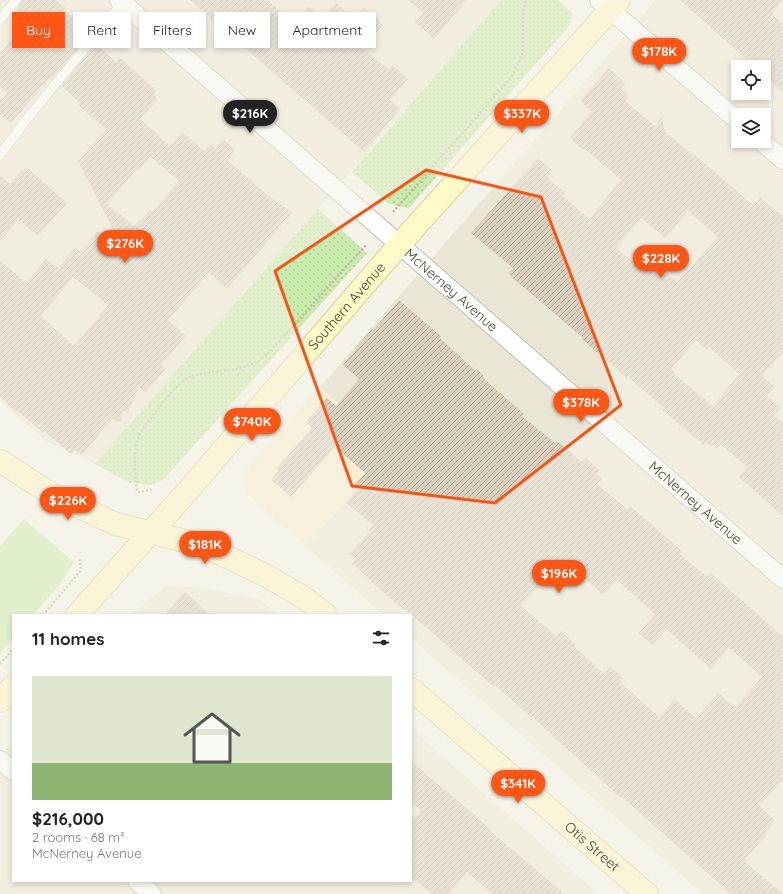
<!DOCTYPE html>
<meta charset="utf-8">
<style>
:root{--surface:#fff;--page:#f2f2f2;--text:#222;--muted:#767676;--accent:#ff5615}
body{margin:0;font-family:Quicksand,sans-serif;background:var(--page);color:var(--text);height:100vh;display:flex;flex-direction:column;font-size:15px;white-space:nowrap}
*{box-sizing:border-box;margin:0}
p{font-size:13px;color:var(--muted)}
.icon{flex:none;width:22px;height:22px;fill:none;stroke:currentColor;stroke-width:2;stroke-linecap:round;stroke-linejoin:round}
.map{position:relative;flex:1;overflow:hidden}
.side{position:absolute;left:12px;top:614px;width:400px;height:268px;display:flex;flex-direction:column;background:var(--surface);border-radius:0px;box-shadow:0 2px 6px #0003}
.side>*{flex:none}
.top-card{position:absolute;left:12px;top:12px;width:400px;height:36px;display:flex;gap:8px}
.controls{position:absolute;left:731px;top:60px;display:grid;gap:8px}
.controls a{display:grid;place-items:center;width:40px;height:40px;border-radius:0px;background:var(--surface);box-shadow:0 2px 6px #0003;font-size:20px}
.price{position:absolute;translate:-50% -34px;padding:0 9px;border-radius:14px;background:var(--accent);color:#fff;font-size:13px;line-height:26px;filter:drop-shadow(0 1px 2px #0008)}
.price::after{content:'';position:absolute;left:50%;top:24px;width:12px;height:9px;margin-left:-6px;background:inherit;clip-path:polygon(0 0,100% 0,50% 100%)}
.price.active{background:#222;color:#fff}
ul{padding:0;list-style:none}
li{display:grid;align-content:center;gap:8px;height:212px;padding:0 20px}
li span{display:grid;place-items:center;height:124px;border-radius:0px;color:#555}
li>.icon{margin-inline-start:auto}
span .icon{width:72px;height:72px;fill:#fffc;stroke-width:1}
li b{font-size:17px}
h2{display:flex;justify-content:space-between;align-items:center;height:48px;padding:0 20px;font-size:17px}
.chip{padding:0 14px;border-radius:0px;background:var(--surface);box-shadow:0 2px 6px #0003;font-size:14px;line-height:36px}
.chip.active{background:var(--accent);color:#fff}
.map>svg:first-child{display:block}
.residential{fill:#eae6d6;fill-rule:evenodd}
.commercial{fill:#f8edd2}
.grass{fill:url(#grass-dots)}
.garden{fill:#c9ecae}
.building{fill:url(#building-hatch);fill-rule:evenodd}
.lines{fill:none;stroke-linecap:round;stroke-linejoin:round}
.lane-casing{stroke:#c2bcaa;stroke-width:10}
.street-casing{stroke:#c2bcaa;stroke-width:20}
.secondary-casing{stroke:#d9cf95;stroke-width:24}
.path{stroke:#c4bb9a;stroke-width:2.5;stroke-dasharray:2 2;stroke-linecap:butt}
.lane{stroke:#fff;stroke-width:9}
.street{stroke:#fff;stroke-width:18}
.secondary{stroke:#fff9c8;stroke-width:22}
.marked{fill:none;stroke:#f65517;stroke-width:3;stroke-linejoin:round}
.labels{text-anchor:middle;stroke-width:3.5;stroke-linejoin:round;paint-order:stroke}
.street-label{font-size:14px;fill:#494436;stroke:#fff}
</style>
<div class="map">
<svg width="783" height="894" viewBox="0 0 783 894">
<defs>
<pattern id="grass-dots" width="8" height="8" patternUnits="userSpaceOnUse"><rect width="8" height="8" fill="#c9ecae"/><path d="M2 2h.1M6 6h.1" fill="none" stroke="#aecc96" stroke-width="1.8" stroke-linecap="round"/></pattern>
<pattern id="building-hatch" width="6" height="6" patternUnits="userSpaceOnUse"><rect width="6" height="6" fill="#d8d0bd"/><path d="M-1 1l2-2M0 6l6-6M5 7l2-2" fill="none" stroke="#b1aa9a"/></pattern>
</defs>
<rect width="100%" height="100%" fill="#f5f3e8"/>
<!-- residential -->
<g class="residential">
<path d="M0 0H501L95 464 45 440 0 401Z"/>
<path d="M656 0H783V894H703L411 638V615H384L306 546 391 451 320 387ZM738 67H764V93H738ZM738 115H764V141H738Z"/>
<path d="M166 586 209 589 260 600 278 615H131Z"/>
<path d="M411 729 598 894H0V756L13 741V881H411Z"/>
</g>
<!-- commercial -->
<path class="commercial" d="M320 387 392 451 306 546 246 493 242 475Z"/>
<!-- grass -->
<g class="grass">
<path d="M501 0H558L572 13 569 26 409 208 389 204 352 172Z"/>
<path d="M318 209 367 253 164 479 151 485 130 483 95 464Z"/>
</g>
<!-- garden -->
<path class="garden" d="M24 519 74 562 61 583 33 615H13V638L0 653V546Z"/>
<!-- building -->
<g class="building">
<path d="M22 0H56L65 8 64 10 84 27 83 29 89 34 52 79 51 77 11 123 0 114V101L7 93 0 87V53L28 20 16 10Z"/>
<path d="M190 0H267L294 23 308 6 323 19 336 3 354 19 364 8 383 25 362 48 389 70 393 65 408 79 390 100 400 109 364 152Z"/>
<path d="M408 0H467L434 39 415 22 423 13Z"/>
<path d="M680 0H783L772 14 783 24V93L764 76V67H755Z"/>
<path d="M96 44 116 62 120 58 156 90 153 94 158 99 140 119 170 146 182 132 204 151 211 144 215 148 223 139 235 150 228 159 229 160 228 161 276 202 277 201 292 213 227 289 209 273 168 320 186 336 161 365 166 369 145 393 139 387 128 413 124 411 120 422 112 419 82 455 75 450 71 454 45 432 44 433 16 410 15 411 0 397V260L26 283 46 259 58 268 75 248 81 252 98 231 126 255 78 161 106 129 78 105 80 103 61 86ZM150 157 179 181 152 212 150 210 140 222 139 221 134 226 107 204 138 168 139 170ZM73 277 108 305 75 345 73 344V345L41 316Z"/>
<path d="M609 68 625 83 620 88 629 96 625 101 655 126 662 117 665 132 695 156V155L753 205 760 197 783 217V352L762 376 775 387 767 396 781 408 774 415 783 423V516L739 477 747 467 720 444 717 448 712 444 710 446 707 443 705 446 662 410 664 408 627 376 626 378 598 352 597 353 582 339 583 338 515 280 508 273 513 268 471 233 538 158 553 171 547 177 565 193 563 196 589 219 621 180 586 150 585 151 570 138 592 111 580 101ZM688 211 718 237 677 282 652 261 643 271 616 248 641 218 665 238ZM696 340 707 350 709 347 739 374 713 406 674 374 675 373 671 369Z"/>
<path d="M26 167 67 203 38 236 18 220 0 241V175L10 184 22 170 23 171Z"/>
<path d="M399 300 441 336 440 338 443 341 476 371 478 370 483 375 484 379 524 414 522 416 555 443 557 441 582 462 586 458 599 470 596 474 602 478 597 484 627 509 630 506 682 551 680 554 707 577 711 573 783 637V780L759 806 775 820 766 831 768 833 745 859 747 860 745 862 783 894H731L622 797 621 798 532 717V718L496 686 494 687 405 609 404 610 385 594 352 563 356 559 349 554 370 531 369 530 373 525 346 503 358 489 354 486 365 473 335 447 291 497 271 480 278 471 276 469 312 428 306 422 327 398 336 406 359 379 343 365 356 349 355 348 372 329 373 330ZM566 561 603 595 617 580 654 614 638 633 653 645 666 629 711 669 729 648 762 677 735 707 718 693 696 718 675 699 659 717 620 682 623 678 610 667 604 674 574 646 576 645 561 631 556 636 521 606 545 579 547 581Z"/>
<path d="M185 592 211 615H165Z"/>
<path d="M411 761 470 811 492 831 491 832 565 894H492L467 872 449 894H432L411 877V822L421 810 411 802Z"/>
</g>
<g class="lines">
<defs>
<g id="lane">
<path d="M0 20 16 0"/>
<path d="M0 155 26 120 122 3"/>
</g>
<g id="street">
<path id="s1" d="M119 0 783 579"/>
<path d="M599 0 738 121"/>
<path d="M761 141 783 160"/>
<path d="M0 760 13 771"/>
<path d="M137 881 152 894"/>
</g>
<g id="secondary">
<path d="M0 461 53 495 116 524 202 545 267 576 306 599 326 615"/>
<path id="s2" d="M77 615 185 494 399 245 619 0"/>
<path id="s3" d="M411 689 647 894"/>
<path d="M0 701 13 686"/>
</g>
</defs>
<!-- lane casing -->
<use href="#lane" class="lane-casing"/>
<!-- street casing -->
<use href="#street" class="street-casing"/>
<!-- secondary casing -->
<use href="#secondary" class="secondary-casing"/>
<!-- path -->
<g class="path">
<path d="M393 212 509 80C515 70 522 60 523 48 524 32 521 16 526 0"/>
<path d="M152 490 138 492C135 485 136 479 135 471 133 436 142 429 163 403 169 395 177 385 186 379 194 375 204 374 213 372 233 370 251 368 267 355L367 244"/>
<path d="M43 615 81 570 80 559"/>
<path d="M0 664 13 649"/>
</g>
<!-- lane -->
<use href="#lane" class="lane"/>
<!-- street -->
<use href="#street" class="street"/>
<!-- secondary -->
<use href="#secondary" class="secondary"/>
</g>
<!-- marked area -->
<path d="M0 0H783V894H0ZM426 170 541 197 621 405 495 503 352 486 275 271Z" fill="#f5f3e8" fill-opacity=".55" fill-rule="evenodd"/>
<path class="marked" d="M426 170 541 197 621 405 495 503 352 486 275 271Z"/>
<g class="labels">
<!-- street labels -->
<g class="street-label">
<text dy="5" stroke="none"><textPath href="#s1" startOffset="441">McNerney Avenue</textPath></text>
<text dy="5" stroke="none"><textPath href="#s2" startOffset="410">Southern Avenue</textPath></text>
<text dy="5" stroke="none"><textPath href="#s1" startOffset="765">McNerney Avenue</textPath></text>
<text dy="5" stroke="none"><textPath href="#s3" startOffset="240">Otis Street</textPath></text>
</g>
</g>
</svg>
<div class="controls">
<a><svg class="icon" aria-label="locate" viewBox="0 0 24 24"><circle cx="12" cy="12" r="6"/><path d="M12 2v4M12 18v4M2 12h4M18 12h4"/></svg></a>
<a><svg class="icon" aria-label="layers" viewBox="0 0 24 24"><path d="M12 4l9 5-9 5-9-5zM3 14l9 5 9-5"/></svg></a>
</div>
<b class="price" style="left:659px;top:72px">$178K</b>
<b class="price active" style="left:250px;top:134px">$216K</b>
<b class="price" style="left:522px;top:134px">$337K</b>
<b class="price" style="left:125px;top:264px">$276K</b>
<b class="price" style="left:661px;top:279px">$228K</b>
<b class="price" style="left:581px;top:423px">$378K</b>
<b class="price" style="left:252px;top:442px">$740K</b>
<b class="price" style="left:68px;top:521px">$226K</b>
<b class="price" style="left:205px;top:565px">$181K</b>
<b class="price" style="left:559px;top:594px">$196K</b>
<b class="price" style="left:518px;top:804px">$341K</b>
<div class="top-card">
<a class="chip active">Buy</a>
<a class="chip">Rent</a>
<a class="chip">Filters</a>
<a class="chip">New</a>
<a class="chip">Apartment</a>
</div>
<section class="side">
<h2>11 homes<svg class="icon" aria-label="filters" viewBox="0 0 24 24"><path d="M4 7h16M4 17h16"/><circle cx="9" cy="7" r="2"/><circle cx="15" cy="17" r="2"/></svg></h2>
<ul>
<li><span style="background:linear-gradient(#dfe7d0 70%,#8fb573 0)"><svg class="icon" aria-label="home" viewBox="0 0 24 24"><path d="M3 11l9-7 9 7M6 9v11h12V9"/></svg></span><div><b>$216,000</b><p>2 rooms · 68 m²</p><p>McNerney Avenue</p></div></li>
</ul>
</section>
</div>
